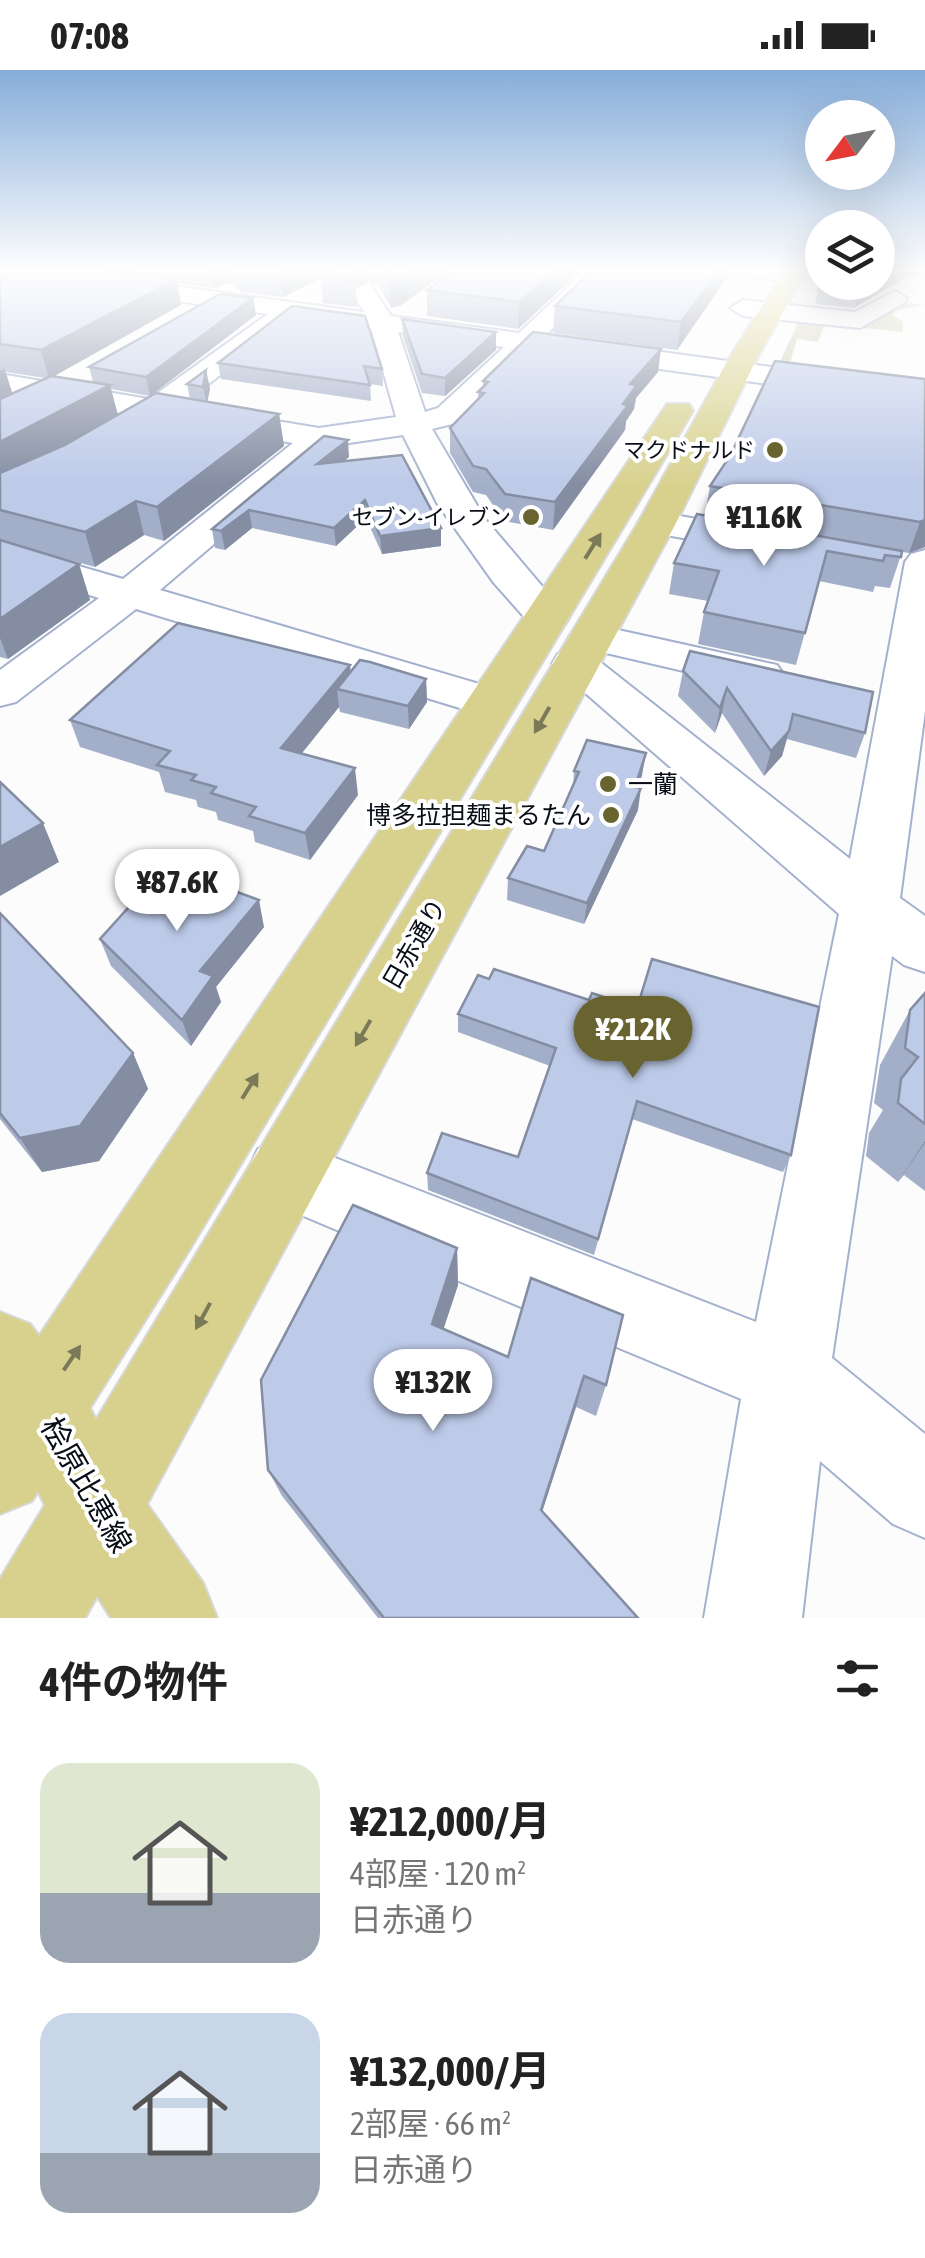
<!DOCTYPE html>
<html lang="ja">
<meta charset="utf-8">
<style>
:root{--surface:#fff;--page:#f6f6f6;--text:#222;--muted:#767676;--accent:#68632f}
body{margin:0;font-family:"Asap Condensed","Noto Sans JP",sans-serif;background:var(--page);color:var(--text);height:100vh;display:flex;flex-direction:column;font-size:38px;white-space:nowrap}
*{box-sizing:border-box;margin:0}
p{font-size:32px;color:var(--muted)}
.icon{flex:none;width:55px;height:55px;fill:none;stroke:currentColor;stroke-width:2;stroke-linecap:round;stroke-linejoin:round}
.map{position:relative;height:1548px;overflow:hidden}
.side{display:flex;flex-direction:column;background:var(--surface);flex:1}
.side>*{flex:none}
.needle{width:65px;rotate:238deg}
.controls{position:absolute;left:805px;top:30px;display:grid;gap:20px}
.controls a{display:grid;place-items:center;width:90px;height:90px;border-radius:50%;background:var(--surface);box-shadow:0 10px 40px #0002;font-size:50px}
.price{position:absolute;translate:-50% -85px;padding:0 22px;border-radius:35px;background:#fff;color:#222;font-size:32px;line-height:65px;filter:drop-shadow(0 2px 5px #0008)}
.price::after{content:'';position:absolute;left:50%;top:60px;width:30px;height:22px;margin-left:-15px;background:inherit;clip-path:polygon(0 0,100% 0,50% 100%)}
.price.on{background:var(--accent);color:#fff}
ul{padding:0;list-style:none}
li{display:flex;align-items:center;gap:30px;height:250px;padding:0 40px}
li span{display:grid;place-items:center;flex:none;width:280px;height:200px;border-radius:30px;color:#555}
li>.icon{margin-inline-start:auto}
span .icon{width:120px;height:120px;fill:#fffc;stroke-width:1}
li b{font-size:42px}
h2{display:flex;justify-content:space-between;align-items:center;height:120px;padding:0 40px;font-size:42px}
.status{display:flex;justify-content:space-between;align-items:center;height:70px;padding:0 50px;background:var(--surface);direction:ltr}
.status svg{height:28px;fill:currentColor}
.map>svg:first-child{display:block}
.green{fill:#d2d0b7}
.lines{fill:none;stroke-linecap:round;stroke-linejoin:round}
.minor-casing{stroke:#a4b1ce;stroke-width:4}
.major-casing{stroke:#d7d8da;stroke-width:4}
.minor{fill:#fff;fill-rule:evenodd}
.major{fill:#d8d18e;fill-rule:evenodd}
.wall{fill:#a3aec8;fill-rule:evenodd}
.shaded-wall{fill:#848da2}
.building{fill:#bdcae8;stroke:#848da2;stroke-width:2.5}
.oneway{fill:#7a7958}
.poi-dot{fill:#68632f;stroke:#fff;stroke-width:4}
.labels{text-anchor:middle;stroke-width:8;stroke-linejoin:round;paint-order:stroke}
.far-poi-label{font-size:22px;fill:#080d16;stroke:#fff;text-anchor:end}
.poi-label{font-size:25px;fill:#080d16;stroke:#fff;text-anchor:start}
.street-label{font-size:25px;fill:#080d16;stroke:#fff}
.near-street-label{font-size:30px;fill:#080d16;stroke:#fff}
</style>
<div class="status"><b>07:08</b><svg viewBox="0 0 49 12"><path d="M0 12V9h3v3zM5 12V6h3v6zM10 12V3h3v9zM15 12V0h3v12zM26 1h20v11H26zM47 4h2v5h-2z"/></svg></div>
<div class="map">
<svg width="925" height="1548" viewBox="0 0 925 1548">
<rect width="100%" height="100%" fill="#fcfcfc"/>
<!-- green -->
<path class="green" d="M901 232 925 235 895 241 893 245 903 252V262L825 254 818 272 797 269 790 293 777 298 799 250 868 256Z"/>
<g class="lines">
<defs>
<g id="minor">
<path d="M0 200H54L364 242 338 200H361L391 246 519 263 586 200H610L545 266 925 318V336L531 281 460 352 432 359 485 449 569 548 563 557 548 561 533 557 494 513 437 433 403 365 329 376 160 520 510 623 517 633 510 643 493 647 476 643 136 539 16 632 0 636V600L99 528 0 497V473L123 509 293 373 161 350 146 355 135 353 131 345 0 322V304L149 329 268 244 5 207 0 206ZM289 247 371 258 396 347 319 358 181 335 287 254ZM398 262 504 277 438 338 425 342Z"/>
<path d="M744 200H803L806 204C793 215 755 211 744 200Z"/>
<path d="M895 221 907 228 904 233 860 258 743 246 730 238 743 230 855 242Z"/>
<path d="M657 442 765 461 778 464 784 472 778 480 765 483 644 461 638 453 644 445Z"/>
<path d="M925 480V641L900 828 925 846V902L904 895 892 886 832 1288 925 1364V1468L893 1454 820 1391 802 1548H704L741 1329 258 1127 247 1103 258 1079 284 1068 756 1252 839 844 552 594 558 584 574 581 590 584 850 789 905 492 911 484Z"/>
<path d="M591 554 777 595 784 605 777 615 761 619 576 576 569 567 576 558Z"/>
</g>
<path id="major" d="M785 200H807L757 288 676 453 147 1434 203 1513 217 1548H111L97 1526 85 1548H0V1509L45 1435 38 1421 32 1431 0 1444V1242L30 1254 39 1266 667 334H689L693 341 188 1182 90 1338 96 1350 638 453 729 288Z"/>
</defs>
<!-- minor casing -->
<use href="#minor" class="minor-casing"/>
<!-- major casing -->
<use href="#major" class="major-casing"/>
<!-- minor -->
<use href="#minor" class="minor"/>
<!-- major -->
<use href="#major" class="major"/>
</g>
<!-- wall -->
<g class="wall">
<path d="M0 200H450L401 235 391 238 379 216 368 212 356 219 357 237 323 233 321 208 283 227 242 222 229 213 215 218 177 213 181 235 54 306 93 312 89 297 253 228 256 245 150 326 111 319 118 345 190 329 187 314 210 318 207 332 279 344 284 376 164 471 144 465 95 497 20 476 79 494 90 530 8 589 0 587ZM6 302 45 308 12 324Z"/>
<path d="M454 200H581L518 259 427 246V220Z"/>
<path d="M592 200H732L677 280 553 263 555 236Z"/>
<path d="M878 200H925V207L909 205 854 238 815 234 818 221Z"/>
<path d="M292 236 382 299 383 316 370 314 371 331 221 309 218 293Z"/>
<path d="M402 249 496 262V280L445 326 422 323 403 267Z"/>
<path d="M661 279 658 302 636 328 634 339 626 351 625 360 553 460 504 451 486 425 473 422 450 383V358L478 330V322L483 317V311Z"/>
<path d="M925 309V477L909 483 902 482 890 518 875 516 873 522 819 511 796 595 698 574 704 542 708 531 669 524 674 493 705 445 710 416Z"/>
<path d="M349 387 344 391 441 458V476L382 484 366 448 336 476 252 458 225 480 215 478 212 459Z"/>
<path d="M683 601 865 663 856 688 787 669 782 686 764 706 722 643 715 663 678 626Z"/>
<path d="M351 602 426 609 427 632 409 659 340 642 339 637 302 683 358 725 310 790 255 772 253 761 218 750 216 742 198 737 196 730 165 722 159 702 80 677 70 650Z"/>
<path d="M574 701 642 705 638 717V740L584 854 507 830 508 808 544 781 573 717Z"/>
<path d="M0 843 133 983 148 1019 99 1091 42 1102 0 1049Z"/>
<path d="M264 857 216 917 221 932 191 976 111 896 100 869Z"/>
<path d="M478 905 791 1085 783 1102 632 1049 594 1185 428 1120 427 1103 518 1087 550 996 458 962V944Z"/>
<path d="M925 923V1121L904 1105 898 1112 866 1086 869 1063 883 1040 874 1033 880 995 910 940Z"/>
<path d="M457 1178 458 1215 443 1259 508 1287 531 1208 606 1315 596 1346 576 1337 542 1441 638 1548H378L282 1426 268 1400Z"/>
</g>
<!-- shaded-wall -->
<g class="shaded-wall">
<path d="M212 200H227L229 213 215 218Z"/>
<path d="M283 200H336L283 227 280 201Z"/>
<path d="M350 200H367L368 212 356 219 355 211Z"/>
<path d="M413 200H450L401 235 391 238 390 211Z"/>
<path d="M555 200H581L518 259 519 232Z"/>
<path d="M719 200H732L677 280 681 252Z"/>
<path d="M901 200H911L909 205 854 238 858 225Z"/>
<path d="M177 209 181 235 49 309 41 280Z"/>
<path d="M253 228 256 245 150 326 146 307Z"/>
<path d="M496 262V280L445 326V308Z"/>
<path d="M661 279 658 302 636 328 634 339 626 351 625 360 553 460 555 432 623 334 630 314Z"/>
<path d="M4 298 14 328 0 337V301Z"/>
<path d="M206 300 210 318 207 335 203 317Z"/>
<path d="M110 315 118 346 0 411V372Z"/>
<path d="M279 344 284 376 164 471 157 437Z"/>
<path d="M348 370 349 387 319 412 317 394Z"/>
<path d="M365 430 366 448 336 476 334 458Z"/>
<path d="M136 431 144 465 95 497 85 462Z"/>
<path d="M249 440 252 458 225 480 221 461Z"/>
<path d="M925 450V477L909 483 920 452Z"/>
<path d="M441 458V476L382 484 380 466Z"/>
<path d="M79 494 90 530 8 589 0 568V549Z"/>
<path d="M350 595 353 621 337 619 339 637 285 704 281 678Z"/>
<path d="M426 609 427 632 409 659 408 636Z"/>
<path d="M727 618 722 643 715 663 720 638Z"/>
<path d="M789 661 782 686 764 706 771 681Z"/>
<path d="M646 683 642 705 631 738 635 717Z"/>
<path d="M355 698 358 725 310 790 305 763Z"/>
<path d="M641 718 638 740 584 854 587 833Z"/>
<path d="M43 753 59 792 0 826V777Z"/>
<path d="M259 830 264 857 216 917 221 932 191 976 182 950 200 901Z"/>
<path d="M133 983 148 1019 99 1091 42 1102 20 1068Z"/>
<path d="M925 1071V1073L898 1112Z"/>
<path d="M457 1178 458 1215 434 1288 432 1254Z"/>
<path d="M584 1306 576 1337 535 1464 541 1440Z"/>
</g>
<!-- building -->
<g class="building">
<path d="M0 200H107L177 209 41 280 0 274Z"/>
<path d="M335 200H351L355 211 321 207Z"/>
<path d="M383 200H413L400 208 390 211Z"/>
<path d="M454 200H555L519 232 427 220Z"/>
<path d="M592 200H719L681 252 555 236Z"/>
<path d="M878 200H901L858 225 818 221 822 212H878Z"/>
<path d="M220 224 253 228 146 307 89 297Z"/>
<path d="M292 236 365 246 382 299 364 296 370 315 218 293Z"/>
<path d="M402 249 496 262 445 308 422 304Z"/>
<path d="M533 262 661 279 630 314 637 315 623 334 628 335 555 432 505 424 486 399 473 396 450 358 484 323 478 322 488 312 483 311Z"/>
<path d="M775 291 925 309V450L920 452 710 416 730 386Z"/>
<path d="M206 300 203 317 187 314Z"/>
<path d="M51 306 110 315 0 372V329Z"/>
<path d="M156 323 279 344 157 437 136 431 85 462 0 440V403L65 375Z"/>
<path d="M324 366 348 370 317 394 402 385 441 458 380 466 365 430 334 458 249 440 221 461 212 459Z"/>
<path d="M697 444 902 481 901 487 885 485 883 491 827 481 805 563 704 542 719 501 674 493Z"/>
<path d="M0 470 79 494 0 549Z"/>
<path d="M178 553 350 595 281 678 355 698 305 763 249 746 256 737 211 723 216 717 191 710 196 705 157 695 170 681 70 650Z"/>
<path d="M690 581 873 622 865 663 793 644 789 661 771 681 727 618 720 638 683 601Z"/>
<path d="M360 590 370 592 426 609 408 636 337 619Z"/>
<path d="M587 670 646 683 635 717 641 718 587 833 508 808 527 776 544 781 579 702 574 701Z"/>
<path d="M0 712 43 753 0 777Z"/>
<path d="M166 796 259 830 200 901 213 906 182 950 100 869Z"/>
<path d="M0 843 133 983 80 1056 20 1068 0 1043Z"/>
<path d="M652 889 819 937 791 1085 637 1031 598 1169 427 1103 442 1063 518 1087 556 978 458 944 478 905 489 909 494 899 589 930 592 923 637 938Z"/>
<path d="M925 923V1054L898 1033 901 1009 918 987 905 978 910 940Z"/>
<path d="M353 1135 457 1178 432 1254 508 1287 531 1208 623 1245 606 1315 584 1306 541 1440 638 1548H384L268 1400 261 1310Z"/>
</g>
<!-- one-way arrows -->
<defs><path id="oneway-solid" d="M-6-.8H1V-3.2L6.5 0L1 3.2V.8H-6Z" transform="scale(2.5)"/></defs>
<g class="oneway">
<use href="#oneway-solid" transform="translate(593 476) rotate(-58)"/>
<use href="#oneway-solid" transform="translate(542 650) rotate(120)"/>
<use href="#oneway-solid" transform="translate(363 963) rotate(120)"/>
<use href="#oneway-solid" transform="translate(250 1016) rotate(-58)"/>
<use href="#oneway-solid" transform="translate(203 1246) rotate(119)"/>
<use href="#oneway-solid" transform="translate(72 1288) rotate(-56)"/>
</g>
<!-- sky -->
<linearGradient id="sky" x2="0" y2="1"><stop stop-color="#86adda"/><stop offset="0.48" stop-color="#fefefe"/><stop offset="1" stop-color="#fefefe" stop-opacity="0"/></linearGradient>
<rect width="925" height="416" fill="url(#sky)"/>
<!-- markers -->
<g class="poi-dot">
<circle cx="775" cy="380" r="10"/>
<circle cx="531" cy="447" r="10"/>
<circle cx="608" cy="714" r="10"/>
<circle cx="611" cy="745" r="10"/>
</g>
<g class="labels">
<!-- far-poi labels -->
<g class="far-poi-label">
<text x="755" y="388">マクドナルド</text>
<text x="511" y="455">セブン-イレブン</text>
</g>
<!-- poi labels -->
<g class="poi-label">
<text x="628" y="723">一蘭</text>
<text x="591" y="754" text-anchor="end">博多拉担麺まるたん</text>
</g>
<!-- street labels -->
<g class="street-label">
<text transform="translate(414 874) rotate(-60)" y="9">日赤通り</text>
</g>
<!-- near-street labels -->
<g class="near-street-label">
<text transform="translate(86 1415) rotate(60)" y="10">桧原比恵線</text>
</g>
</g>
</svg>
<div class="controls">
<a><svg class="needle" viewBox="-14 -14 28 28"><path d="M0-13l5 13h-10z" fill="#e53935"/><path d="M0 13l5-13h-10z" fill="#767676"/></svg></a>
<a><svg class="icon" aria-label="layers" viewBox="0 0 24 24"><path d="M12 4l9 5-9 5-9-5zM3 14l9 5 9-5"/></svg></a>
</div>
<b class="price" style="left:764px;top:499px">¥116K</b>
<b class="price" style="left:177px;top:864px">¥87.6K</b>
<b class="price on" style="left:633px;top:1011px">¥212K</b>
<b class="price" style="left:433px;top:1364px">¥132K</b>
</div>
<section class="side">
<h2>4件の物件<svg class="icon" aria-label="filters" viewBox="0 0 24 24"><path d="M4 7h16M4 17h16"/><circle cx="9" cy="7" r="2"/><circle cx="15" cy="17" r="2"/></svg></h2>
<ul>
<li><span style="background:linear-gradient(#dfe7d0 65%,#9aa5b1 0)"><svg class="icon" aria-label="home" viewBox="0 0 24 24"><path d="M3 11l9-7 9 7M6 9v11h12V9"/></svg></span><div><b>¥212,000/月</b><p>4部屋 · 120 m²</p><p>日赤通り</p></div></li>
<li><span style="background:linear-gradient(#c9d6e8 70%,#9aa5b1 0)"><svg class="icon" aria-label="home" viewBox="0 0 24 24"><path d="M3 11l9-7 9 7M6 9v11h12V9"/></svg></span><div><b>¥132,000/月</b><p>2部屋 · 66 m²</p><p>日赤通り</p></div></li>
</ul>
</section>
